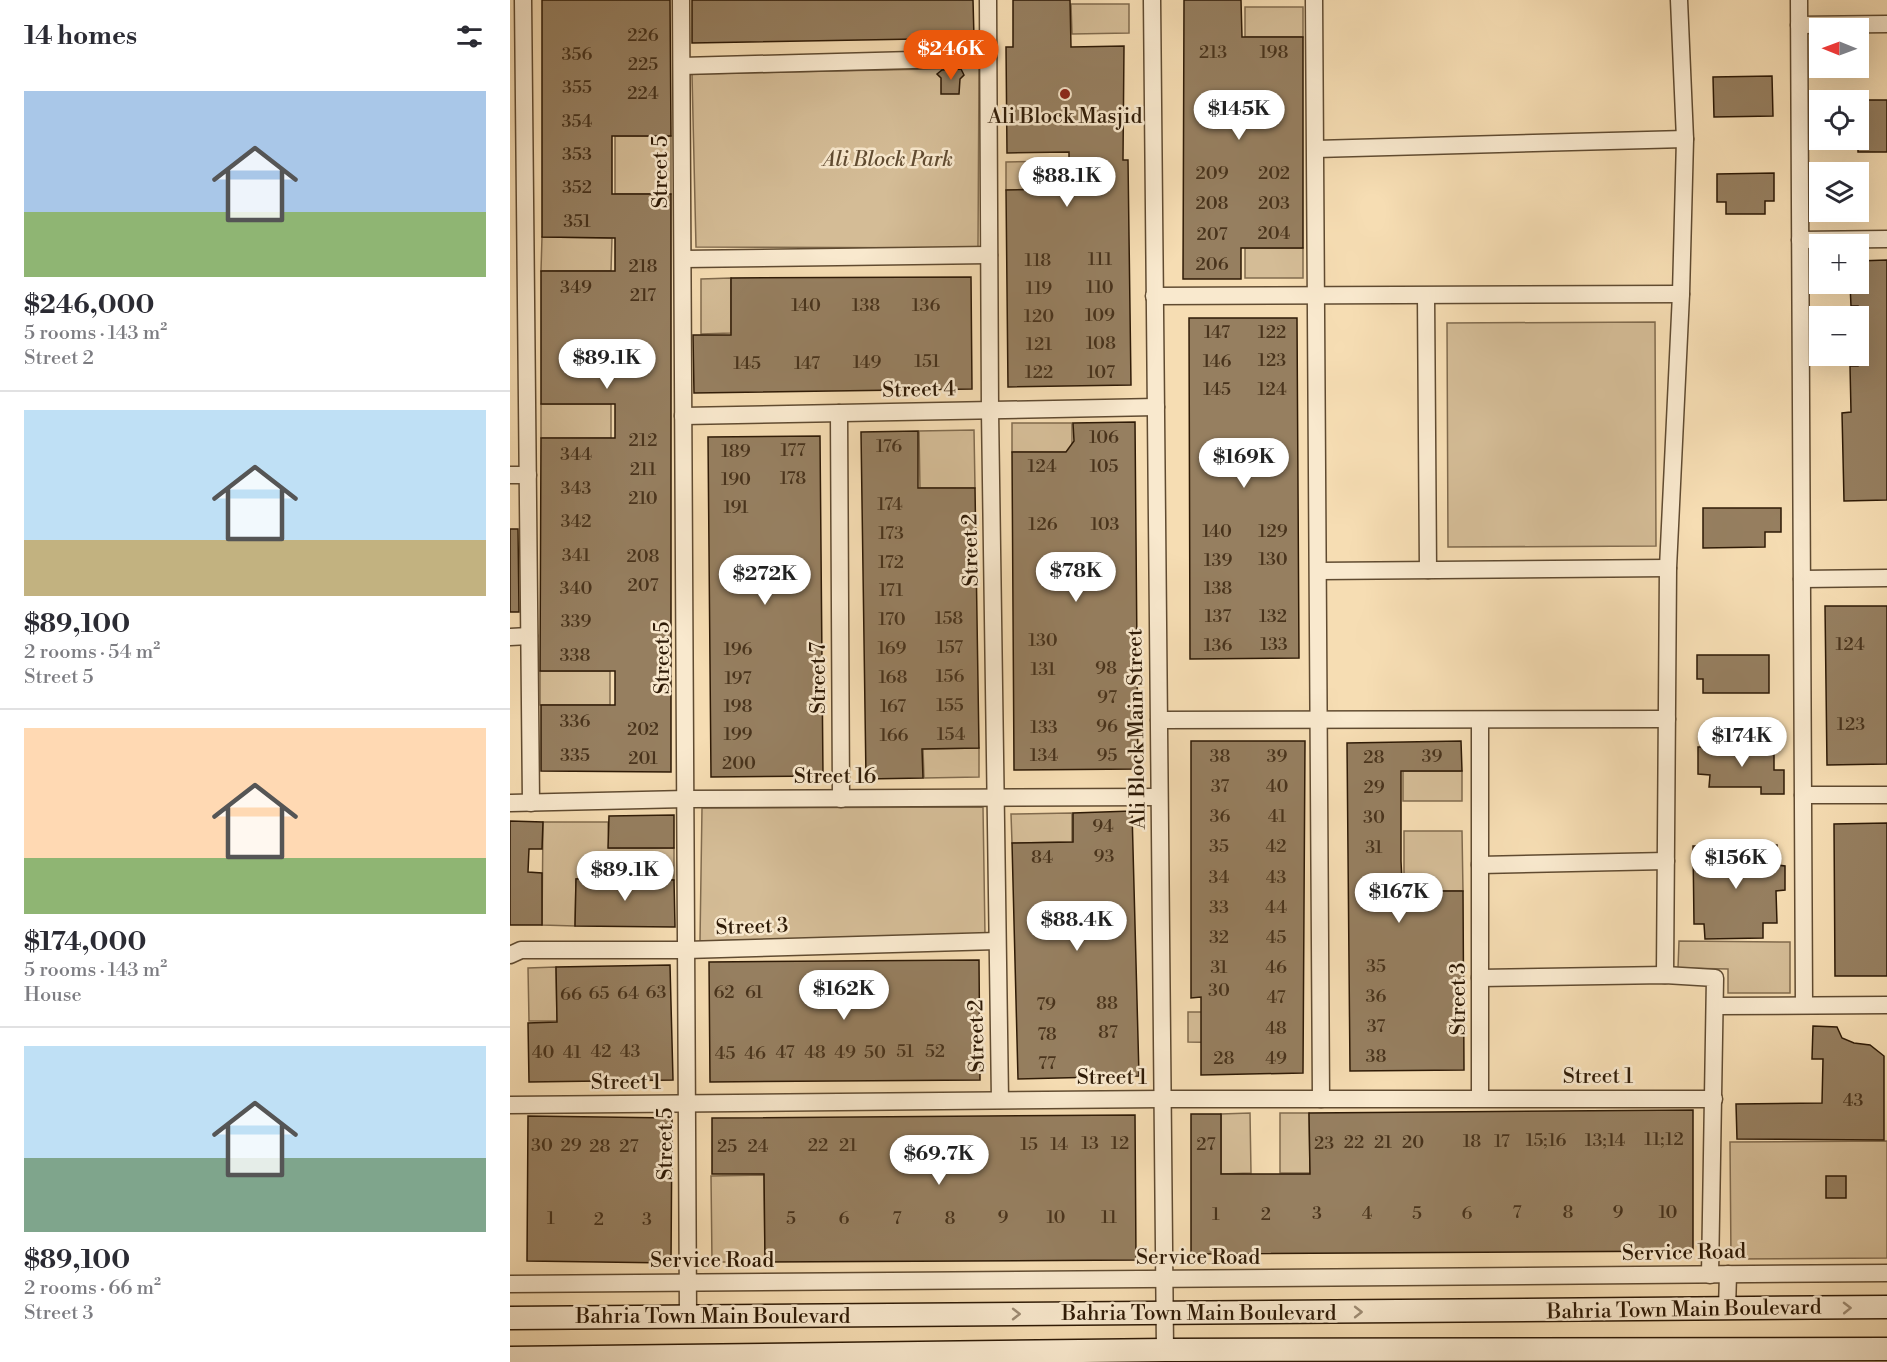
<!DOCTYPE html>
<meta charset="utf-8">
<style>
:root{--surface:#fff;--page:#f2f2f3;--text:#2b2b33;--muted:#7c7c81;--line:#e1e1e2;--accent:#ea580c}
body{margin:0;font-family:"Libre Bodoni",serif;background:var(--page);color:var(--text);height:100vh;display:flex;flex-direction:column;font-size:22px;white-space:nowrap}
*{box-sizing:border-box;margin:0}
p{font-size:20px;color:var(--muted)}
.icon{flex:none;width:33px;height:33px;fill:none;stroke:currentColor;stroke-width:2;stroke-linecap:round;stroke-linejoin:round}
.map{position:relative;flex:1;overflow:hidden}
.side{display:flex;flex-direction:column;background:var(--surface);width:510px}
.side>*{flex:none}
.needle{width:39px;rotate:271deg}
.fabs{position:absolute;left:1299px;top:18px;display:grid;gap:12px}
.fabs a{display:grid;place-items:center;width:60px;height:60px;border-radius:0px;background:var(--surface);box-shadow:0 6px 24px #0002;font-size:30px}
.price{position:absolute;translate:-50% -51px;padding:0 14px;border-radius:21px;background:#fff;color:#222;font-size:20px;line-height:39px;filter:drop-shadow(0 2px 3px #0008)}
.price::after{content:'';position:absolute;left:50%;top:36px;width:18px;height:14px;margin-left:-9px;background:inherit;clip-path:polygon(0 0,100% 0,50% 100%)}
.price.selected{background:var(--accent);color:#fff}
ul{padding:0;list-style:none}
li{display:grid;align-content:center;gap:12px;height:318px;padding:0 24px}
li+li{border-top:2px solid var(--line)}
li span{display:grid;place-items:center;height:186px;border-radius:0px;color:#555}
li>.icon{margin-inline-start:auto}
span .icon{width:108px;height:108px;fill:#fffc;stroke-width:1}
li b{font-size:26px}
h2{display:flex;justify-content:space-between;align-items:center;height:72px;padding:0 24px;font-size:26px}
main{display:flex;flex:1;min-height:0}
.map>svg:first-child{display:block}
.green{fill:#d4bc96;stroke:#816b4e;stroke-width:1.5}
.building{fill:#967f60;stroke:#2e1a06;stroke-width:1.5}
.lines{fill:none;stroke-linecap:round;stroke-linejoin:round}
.street-casing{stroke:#604b31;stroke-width:19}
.secondary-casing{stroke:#2e1a06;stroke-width:25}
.street{stroke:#f9e9ce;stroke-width:16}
.secondary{stroke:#f9e9ce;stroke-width:22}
.oneway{stroke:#9e8c74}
.poi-dot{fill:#8f2418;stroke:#f9e9ce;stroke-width:2}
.labels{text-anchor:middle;stroke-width:5;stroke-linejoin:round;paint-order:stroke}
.number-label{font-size:18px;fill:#48331c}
.poi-label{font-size:21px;fill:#2e1a06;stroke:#f9e9ce}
.park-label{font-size:21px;font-style:italic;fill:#604b31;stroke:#f9e9ce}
.street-label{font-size:21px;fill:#2e1a06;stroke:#f9e9ce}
</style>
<main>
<section class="side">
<h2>14 homes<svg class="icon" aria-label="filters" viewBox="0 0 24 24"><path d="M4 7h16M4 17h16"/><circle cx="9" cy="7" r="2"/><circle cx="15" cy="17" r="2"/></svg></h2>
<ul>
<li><span style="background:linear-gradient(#a9c7e8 65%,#8fb573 0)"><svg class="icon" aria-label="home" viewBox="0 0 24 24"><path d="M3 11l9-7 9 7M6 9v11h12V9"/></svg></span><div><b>$246,000</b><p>5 rooms · 143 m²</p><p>Street 2</p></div></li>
<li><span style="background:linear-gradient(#bfe0f5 70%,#c2b280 0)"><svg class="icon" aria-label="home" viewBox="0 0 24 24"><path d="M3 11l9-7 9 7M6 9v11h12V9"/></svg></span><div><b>$89,100</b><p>2 rooms · 54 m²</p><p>Street 5</p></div></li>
<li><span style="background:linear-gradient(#ffd9b3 70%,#8fb573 0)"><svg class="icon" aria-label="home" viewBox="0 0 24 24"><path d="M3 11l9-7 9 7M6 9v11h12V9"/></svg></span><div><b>$174,000</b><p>5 rooms · 143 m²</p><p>House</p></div></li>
<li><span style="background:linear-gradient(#bfe0f5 60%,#7fa58c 0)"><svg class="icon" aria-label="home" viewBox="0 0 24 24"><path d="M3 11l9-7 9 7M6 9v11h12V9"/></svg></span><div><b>$89,100</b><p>2 rooms · 66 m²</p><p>Street 3</p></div></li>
</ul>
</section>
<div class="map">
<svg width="1377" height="1362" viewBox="0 0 1377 1362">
<rect width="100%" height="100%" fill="#f6ddb3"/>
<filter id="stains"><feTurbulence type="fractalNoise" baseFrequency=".00333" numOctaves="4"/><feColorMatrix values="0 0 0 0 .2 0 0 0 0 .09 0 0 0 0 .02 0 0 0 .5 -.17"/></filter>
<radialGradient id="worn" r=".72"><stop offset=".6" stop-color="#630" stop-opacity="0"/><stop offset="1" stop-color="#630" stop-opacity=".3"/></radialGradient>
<!-- green -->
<g class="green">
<path d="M561 4H619V33L562 34Z"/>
<rect x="735" y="7" width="58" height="30"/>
<path d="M469 68 468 248 186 247 182 74Z"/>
<rect x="105" y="136" width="56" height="58"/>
<path d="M559 161V189L496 190V162Z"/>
<path d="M32 237 102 238 101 271H31Z"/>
<rect x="735" y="248" width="58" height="30"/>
<path d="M221 278V333L191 334V279Z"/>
<path d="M1145 322 1146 546 938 547 937 323Z"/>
<rect x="31" y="404" width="70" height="34"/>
<rect x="502" y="423" width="60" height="29"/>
<path d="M464 430 465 488H410L409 431Z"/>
<rect x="30" y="671" width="70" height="34"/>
<path d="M469 748V777L414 778 413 749Z"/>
<rect x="893" y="771" width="59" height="30"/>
<path d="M473 807 475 935 190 941 192 808Z"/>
<path d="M562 813V842L502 843 501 814Z"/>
<path d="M33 822H98L99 848H164V880L66 879 65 926 32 925Z"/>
<path d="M894 831H952L953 891H894Z"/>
<path d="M1169 941 1280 942V993H1218V969L1168 968Z"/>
<path d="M46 967 47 1021H19L18 968Z"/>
<path d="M678 1012H737V1043L678 1042Z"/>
<path d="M740 1113 741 1173 711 1174V1114Z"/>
<path d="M770 1113H799L800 1173H770Z"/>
<path d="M1377 1141V1258L1221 1259 1220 1142Z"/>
<path d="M254 1175 255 1262H202L201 1176Z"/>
</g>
<!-- building -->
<g class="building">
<path d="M32 0H160L161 136H102V194H161V772L31 771V705H105V671H30L31 438H105V404H31V271H105V238L32 237Z"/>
<path d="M182 0H463L464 38 182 43Z"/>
<path d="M503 0H560L561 47 614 46 613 160H618L621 385 498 387 496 190 559 189V152L497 153 496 47H503Z"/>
<path d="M674 0H731L732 37H793V248H731V279H673Z"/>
<path d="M451 69 454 75 450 79 449 94H431V78L427 74 432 70Z"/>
<path d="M1262 76 1263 116 1204 117 1203 77Z"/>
<rect x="1348" y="100" width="29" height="52"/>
<path d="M1264 173V201H1255V214H1216V202H1207V174Z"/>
<path d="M1377 260V500L1334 501 1332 413 1341 412 1340 366H1348V306H1341L1340 284H1348V261Z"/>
<path d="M461 277 462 389 184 393 183 335H221V278Z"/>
<path d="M679 318H787L789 658 680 659Z"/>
<path d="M625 422 628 769 504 770 502 452H556L564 441 563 423Z"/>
<path d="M408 431V488H465L469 748 412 749 413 778 356 779 351 432Z"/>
<path d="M310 436 313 776 201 777 198 437Z"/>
<path d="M1193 508H1271V532H1255V547L1193 548Z"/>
<path d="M0 529H8L9 612H0Z"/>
<path d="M1315 606H1377V764L1317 765Z"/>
<path d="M1187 655H1259V693H1193V679H1187Z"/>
<path d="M681 741H795L793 1073 691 1075V997L681 998Z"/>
<path d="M951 741 952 771H891V861L892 882 901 891H953L954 1070 840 1071 837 743Z"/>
<path d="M1188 747H1264V770H1274V794H1251V787H1199L1200 775 1188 774Z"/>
<path d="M622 811 629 1076 508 1079 502 843 563 842V813Z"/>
<path d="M164 815V848H98L99 816Z"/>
<path d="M0 821 33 822 32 849H19L18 872 32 873V925H0Z"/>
<path d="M1377 823V976H1325L1324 824Z"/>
<path d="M1267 845V865L1275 866V890L1266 891 1267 923H1253V938L1195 939 1194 924H1184L1183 846Z"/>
<path d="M99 877 164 880 165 927 65 926 66 879Z"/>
<path d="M469 960 470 1080 200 1082 199 962Z"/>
<path d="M160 965 163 1080 19 1082 18 1023 47 1022 46 967Z"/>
<path d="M1303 1026 1327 1027 1332 1038 1344 1043 1360 1045 1374 1056V1140L1227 1139 1226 1104 1312 1103 1313 1059H1302Z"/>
<path d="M1183 1110V1251L681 1254V1114H711V1174H800L799 1113Z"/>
<path d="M625 1115 626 1260 255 1262 254 1174H202V1118Z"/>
<path d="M18 1116 162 1118 161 1263 17 1261Z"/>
<rect x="1316" y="1176" width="20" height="22"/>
</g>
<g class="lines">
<defs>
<g id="street">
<path d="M13 0 21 803"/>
<path d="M171 0 178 1316"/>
<path d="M478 0 480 411 490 1100"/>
<path d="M642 0 655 1350"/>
<path d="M804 0 811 1099"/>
<path d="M1289 0 1294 1005"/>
<path d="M1289 25 1377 24"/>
<path d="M172 66 478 58"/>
<path d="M806 149 1175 139"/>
<path d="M1290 240 1377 239"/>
<path d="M173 259 479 255"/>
<path d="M644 296 1171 294"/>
<path d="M916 296 918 570"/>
<path d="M329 413 331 799"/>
<path d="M173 416 646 407"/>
<path d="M0 475H18"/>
<path d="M809 571 1158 568"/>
<path d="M1292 579 1377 578"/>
<path d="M0 637 19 636"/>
<path d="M649 720 1157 719"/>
<path d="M970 720V1098"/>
<path d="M1293 795H1377"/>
<path d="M0 803 176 799 649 797"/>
<path d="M970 865 1156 861"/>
<path d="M0 955 11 950H176L487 941"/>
<path d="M1155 975 1158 568 1171 294 1175 139 1169 0"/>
<path d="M970 978 1155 975 1205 978 1200 1275"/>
<path d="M1206 1006 1377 1005"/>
<path d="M0 1105 652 1099H1204"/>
<path d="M0 1284 1377 1273"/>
<path d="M1217 1309 1218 1274"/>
</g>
<g id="secondary">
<path d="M0 1318 1377 1307"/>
<path d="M0 1358 655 1350 1377 1349"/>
</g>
</defs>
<!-- street casing -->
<use href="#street" class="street-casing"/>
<!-- secondary casing -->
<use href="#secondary" class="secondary-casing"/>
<!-- street -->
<use href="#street" class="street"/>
<!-- secondary -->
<use href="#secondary" class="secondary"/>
</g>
<!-- one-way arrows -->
<defs><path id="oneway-chevron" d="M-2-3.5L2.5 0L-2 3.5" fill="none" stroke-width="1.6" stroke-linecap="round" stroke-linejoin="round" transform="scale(1.5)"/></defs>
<g class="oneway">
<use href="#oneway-chevron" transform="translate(1337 1308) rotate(-1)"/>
<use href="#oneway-chevron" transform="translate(848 1312)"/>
<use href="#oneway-chevron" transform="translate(506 1314)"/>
</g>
<!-- markers -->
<circle class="poi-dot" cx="555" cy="94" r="6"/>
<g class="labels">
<!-- number labels -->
<g class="number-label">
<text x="133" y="41">226</text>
<text x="703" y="58">213</text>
<text x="764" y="58">198</text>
<text x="67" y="60">356</text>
<text x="133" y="70">225</text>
<text x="67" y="93">355</text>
<text x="133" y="99">224</text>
<text x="67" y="127">354</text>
<text x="67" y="160">353</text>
<text x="702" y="179">209</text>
<text x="764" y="179">202</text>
<text x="67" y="193">352</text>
<text x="702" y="209">208</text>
<text x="764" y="209">203</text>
<text x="67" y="227">351</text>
<text x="764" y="239">204</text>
<text x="702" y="240">207</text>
<text x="590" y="265">111</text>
<text x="528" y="266">118</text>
<text x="702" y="270">206</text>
<text x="133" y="272">218</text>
<text x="66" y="293">349</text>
<text x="590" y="293">110</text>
<text x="529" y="294">119</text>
<text x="133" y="301">217</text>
<text x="296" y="311">140</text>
<text x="356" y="311">138</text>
<text x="416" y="311">136</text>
<text x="590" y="321">109</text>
<text x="529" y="322">120</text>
<text x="707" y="338">147</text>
<text x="762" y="338">122</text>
<text x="591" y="349">108</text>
<text x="529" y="350">121</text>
<text x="762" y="366">123</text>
<text x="417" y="367">151</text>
<text x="707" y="367">146</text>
<text x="357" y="368">149</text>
<text x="237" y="369">145</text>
<text x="297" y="369">147</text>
<text x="529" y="378">122</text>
<text x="591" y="378">107</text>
<text x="707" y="395">145</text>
<text x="762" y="395">124</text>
<text x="594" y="443">106</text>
<text x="133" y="446">212</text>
<text x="379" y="452">176</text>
<text x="283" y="456">177</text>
<text x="226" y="457">189</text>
<text x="66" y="460">344</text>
<text x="532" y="472">124</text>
<text x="594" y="472">105</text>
<text x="133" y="475">211</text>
<text x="283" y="484">178</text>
<text x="226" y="485">190</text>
<text x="66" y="494">343</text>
<text x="133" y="504">210</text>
<text x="380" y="510">174</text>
<text x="226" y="513">191</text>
<text x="66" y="527">342</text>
<text x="533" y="530">126</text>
<text x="595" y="530">103</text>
<text x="707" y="537">140</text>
<text x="763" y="537">129</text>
<text x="381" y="539">173</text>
<text x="66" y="561">341</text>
<text x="133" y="562">208</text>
<text x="763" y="565">130</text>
<text x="708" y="566">139</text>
<text x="381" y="568">172</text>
<text x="133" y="591">207</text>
<text x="66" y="594">340</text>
<text x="708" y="594">138</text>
<text x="381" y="596">171</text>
<text x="708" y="622">137</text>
<text x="763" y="622">132</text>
<text x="439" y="624">158</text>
<text x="382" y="625">170</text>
<text x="66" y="627">339</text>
<text x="533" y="646">130</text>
<text x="764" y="650">133</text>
<text x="1340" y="650">124</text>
<text x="708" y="651">136</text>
<text x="440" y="653">157</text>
<text x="382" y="654">169</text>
<text x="228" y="655">196</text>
<text x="65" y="661">338</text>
<text x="596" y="674">98</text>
<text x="533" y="675">131</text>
<text x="440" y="682">156</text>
<text x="383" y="683">168</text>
<text x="228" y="684">197</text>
<text x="597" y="703">97</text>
<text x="440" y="711">155</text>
<text x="228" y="712">198</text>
<text x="383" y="712">167</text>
<text x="65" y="727">336</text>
<text x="1341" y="730">123</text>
<text x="597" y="732">96</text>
<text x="534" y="733">133</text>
<text x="133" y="735">202</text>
<text x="228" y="740">199</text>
<text x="441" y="740">154</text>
<text x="384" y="741">166</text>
<text x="65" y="761">335</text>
<text x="534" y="761">134</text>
<text x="597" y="761">95</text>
<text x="710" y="762">38</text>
<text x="767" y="762">39</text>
<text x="922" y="762">39</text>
<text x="864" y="763">28</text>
<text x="133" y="764">201</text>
<text x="229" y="769">200</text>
<text x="710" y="792">37</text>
<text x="767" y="792">40</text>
<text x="864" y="793">29</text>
<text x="710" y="822">36</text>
<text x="767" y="822">41</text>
<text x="864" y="823">30</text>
<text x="593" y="832">94</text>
<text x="709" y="852">35</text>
<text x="766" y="852">42</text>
<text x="864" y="853">31</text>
<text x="594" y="862">93</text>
<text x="532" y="863">84</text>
<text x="709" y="883">34</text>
<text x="766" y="883">43</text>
<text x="709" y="913">33</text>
<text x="766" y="913">44</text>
<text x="709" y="943">32</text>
<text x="766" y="943">45</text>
<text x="866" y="972">35</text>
<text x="709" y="973">31</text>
<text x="766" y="973">46</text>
<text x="709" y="996">30</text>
<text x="146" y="998">63</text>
<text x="214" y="998">62</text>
<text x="244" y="998">61</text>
<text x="89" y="999">65</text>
<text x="118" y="999">64</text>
<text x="61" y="1000">66</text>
<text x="866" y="1002">36</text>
<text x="766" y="1003">47</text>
<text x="597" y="1009">88</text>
<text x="536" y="1010">79</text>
<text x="866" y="1032">37</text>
<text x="766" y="1034">48</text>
<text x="598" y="1038">87</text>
<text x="537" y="1040">78</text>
<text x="91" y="1057">42</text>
<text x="120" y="1057">43</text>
<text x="395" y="1057">51</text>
<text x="425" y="1057">52</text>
<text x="33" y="1058">40</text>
<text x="62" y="1058">41</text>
<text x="275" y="1058">47</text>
<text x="305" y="1058">48</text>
<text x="335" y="1058">49</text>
<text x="365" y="1058">50</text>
<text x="215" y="1059">45</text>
<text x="245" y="1059">46</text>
<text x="866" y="1062">38</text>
<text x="714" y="1064">28</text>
<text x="766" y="1064">49</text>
<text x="537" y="1069">77</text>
<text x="1343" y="1106">43</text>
<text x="1154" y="1145">11;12</text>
<text x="1036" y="1146">15;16</text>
<text x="1095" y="1146">13;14</text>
<text x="962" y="1147">18</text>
<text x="992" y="1147">17</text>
<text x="844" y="1148">22</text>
<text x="873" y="1148">21</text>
<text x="903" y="1148">20</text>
<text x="580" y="1149">13</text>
<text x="610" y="1149">12</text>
<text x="814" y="1149">23</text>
<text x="519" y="1150">15</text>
<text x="549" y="1150">14</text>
<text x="696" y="1150">27</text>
<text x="32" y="1151">30</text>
<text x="61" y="1151">29</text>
<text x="308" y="1151">22</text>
<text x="338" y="1151">21</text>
<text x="90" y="1152">28</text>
<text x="119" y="1152">27</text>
<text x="217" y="1152">25</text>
<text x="248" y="1152">24</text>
<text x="1007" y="1218">7</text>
<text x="1058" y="1218">8</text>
<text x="1108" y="1218">9</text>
<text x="1158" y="1218">10</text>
<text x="807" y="1219">3</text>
<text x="857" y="1219">4</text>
<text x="907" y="1219">5</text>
<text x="957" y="1219">6</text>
<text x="706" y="1220">1</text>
<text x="756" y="1220">2</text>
<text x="493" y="1223">9</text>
<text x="546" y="1223">10</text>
<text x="599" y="1223">11</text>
<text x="41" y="1224">1</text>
<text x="281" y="1224">5</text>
<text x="334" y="1224">6</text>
<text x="387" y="1224">7</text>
<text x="440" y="1224">8</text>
<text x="89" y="1225">2</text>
<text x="137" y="1225">3</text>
</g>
<!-- poi labels -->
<g class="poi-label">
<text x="555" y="123">Ali Block Masjid</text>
</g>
<!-- park labels -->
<g class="park-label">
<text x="378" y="166">Ali Block Park</text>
</g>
<!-- street labels -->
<g class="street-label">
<text transform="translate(150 172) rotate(-90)" y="7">Street 5</text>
<text transform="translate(409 389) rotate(-1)" y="7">Street 4</text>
<text transform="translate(460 550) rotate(-91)" y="7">Street 2</text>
<text transform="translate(152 658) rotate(-90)" y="7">Street 5</text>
<text transform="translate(308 678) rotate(-90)" y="7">Street 7</text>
<text transform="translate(626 729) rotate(-91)" y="7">Ali Block Main Street</text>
<text x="325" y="783">Street 16</text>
<text transform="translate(242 926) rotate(-2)" y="7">Street 3</text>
<text transform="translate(948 999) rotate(-90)" y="7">Street 3</text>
<text transform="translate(466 1036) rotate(-91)" y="7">Street 2</text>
<text x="1088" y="1083">Street 1</text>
<text x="602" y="1084">Street 1</text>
<text x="116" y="1089">Street 1</text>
<text transform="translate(155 1144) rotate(-90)" y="7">Street 5</text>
<text transform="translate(1174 1252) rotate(-1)" y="7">Service Road</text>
<text x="688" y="1264">Service Road</text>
<text x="202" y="1267">Service Road</text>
<text transform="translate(1174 1309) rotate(-1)" y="7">Bahria Town Main Boulevard</text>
<text x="689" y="1320">Bahria Town Main Boulevard</text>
<text x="203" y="1323">Bahria Town Main Boulevard</text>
</g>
</g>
<rect width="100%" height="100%" filter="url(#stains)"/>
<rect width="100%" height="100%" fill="url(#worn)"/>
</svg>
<div class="fabs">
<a><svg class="needle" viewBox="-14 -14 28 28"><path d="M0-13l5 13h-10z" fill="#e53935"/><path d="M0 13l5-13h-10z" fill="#7c7c81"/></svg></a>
<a><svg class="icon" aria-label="locate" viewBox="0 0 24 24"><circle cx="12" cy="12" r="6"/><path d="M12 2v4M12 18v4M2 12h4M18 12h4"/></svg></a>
<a><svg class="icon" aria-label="layers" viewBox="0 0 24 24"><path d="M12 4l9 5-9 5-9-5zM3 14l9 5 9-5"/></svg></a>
<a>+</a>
<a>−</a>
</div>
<b class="price selected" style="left:441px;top:81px">$246K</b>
<b class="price" style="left:729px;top:141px">$145K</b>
<b class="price" style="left:557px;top:208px">$88.1K</b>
<b class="price" style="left:97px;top:390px">$89.1K</b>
<b class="price" style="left:734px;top:489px">$169K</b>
<b class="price" style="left:566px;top:603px">$78K</b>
<b class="price" style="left:255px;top:606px">$272K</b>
<b class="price" style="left:1232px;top:768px">$174K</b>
<b class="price" style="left:1226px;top:890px">$156K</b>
<b class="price" style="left:115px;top:902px">$89.1K</b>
<b class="price" style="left:889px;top:924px">$167K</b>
<b class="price" style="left:567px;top:952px">$88.4K</b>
<b class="price" style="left:334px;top:1021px">$162K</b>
<b class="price" style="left:429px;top:1186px">$69.7K</b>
</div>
</main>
